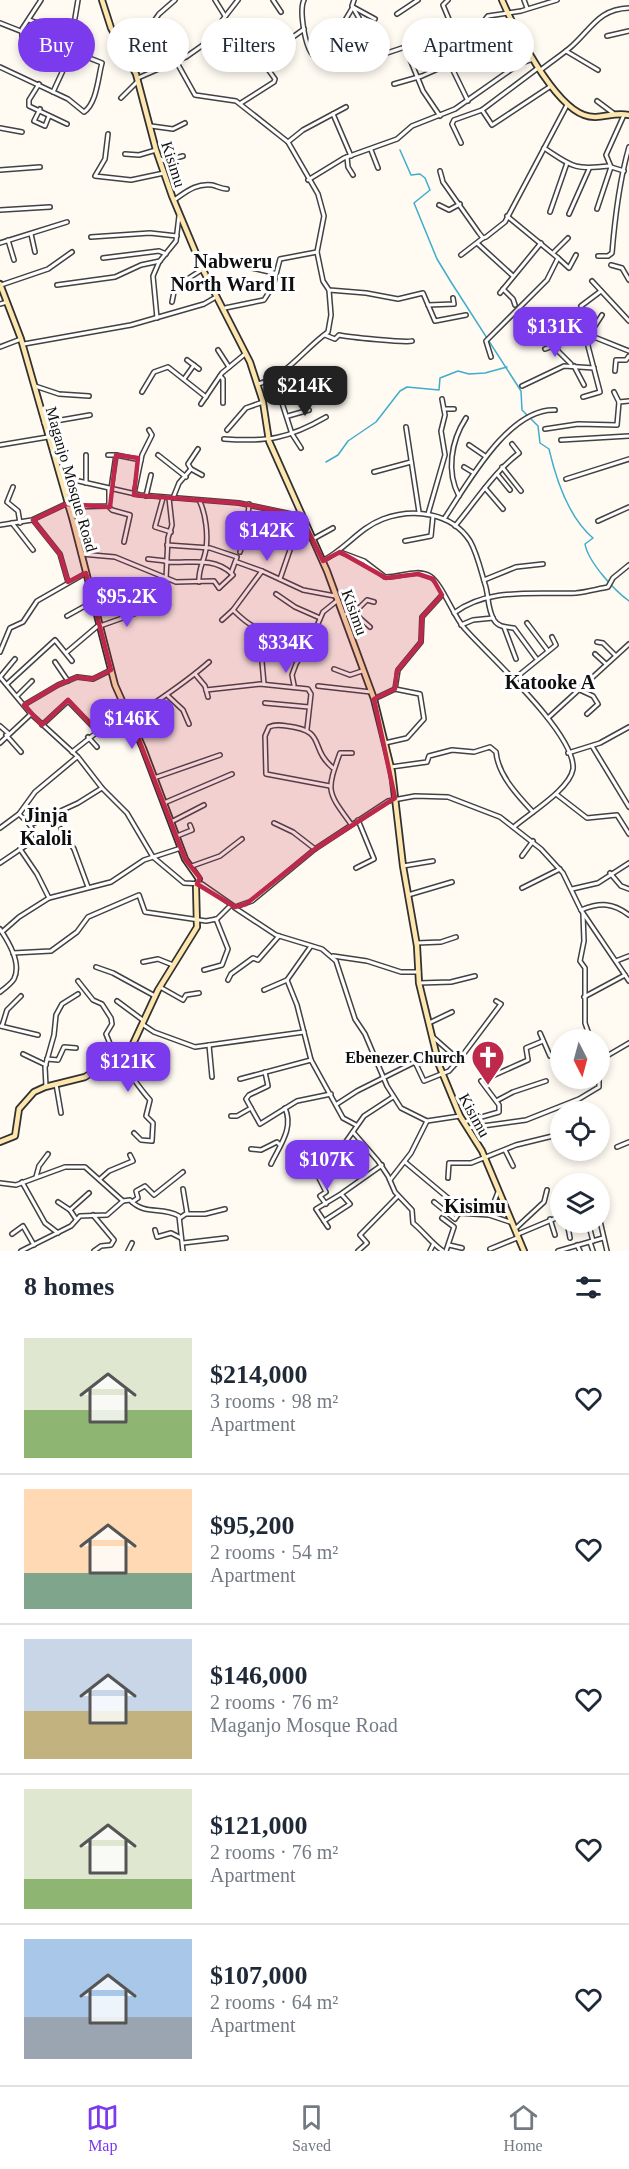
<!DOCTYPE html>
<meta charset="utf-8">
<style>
:root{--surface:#fff;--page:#f6f6f7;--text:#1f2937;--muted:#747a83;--line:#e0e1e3;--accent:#7c3aed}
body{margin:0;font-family:Georgia,serif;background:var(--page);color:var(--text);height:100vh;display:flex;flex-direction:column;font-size:22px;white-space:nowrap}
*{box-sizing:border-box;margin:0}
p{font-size:20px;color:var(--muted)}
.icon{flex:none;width:33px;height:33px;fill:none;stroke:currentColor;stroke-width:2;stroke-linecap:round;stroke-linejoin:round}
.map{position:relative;height:1251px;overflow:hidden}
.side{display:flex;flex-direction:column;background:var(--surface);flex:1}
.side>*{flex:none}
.banner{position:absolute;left:18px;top:18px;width:594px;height:54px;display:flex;gap:12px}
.needle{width:39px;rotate:174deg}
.buttons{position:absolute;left:550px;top:1029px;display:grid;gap:12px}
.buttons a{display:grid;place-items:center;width:60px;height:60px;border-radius:50%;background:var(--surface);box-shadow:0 3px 9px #0003;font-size:30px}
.price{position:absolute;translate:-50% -51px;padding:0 14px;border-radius:12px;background:var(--accent);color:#fff;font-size:20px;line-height:39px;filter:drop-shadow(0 2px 3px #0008)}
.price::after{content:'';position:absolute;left:50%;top:36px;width:18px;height:14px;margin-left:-9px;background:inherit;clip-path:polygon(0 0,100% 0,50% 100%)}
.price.on{background:#222;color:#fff}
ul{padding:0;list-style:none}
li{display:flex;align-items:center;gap:18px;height:150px;padding:0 24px}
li+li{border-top:2px solid var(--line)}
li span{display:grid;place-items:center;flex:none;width:168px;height:120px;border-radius:0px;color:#555}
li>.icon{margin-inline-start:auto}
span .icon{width:72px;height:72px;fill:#fffc;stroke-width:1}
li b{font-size:26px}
h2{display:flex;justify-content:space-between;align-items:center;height:72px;padding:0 24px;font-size:26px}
.pill{padding:0 21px;border-radius:27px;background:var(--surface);box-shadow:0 3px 9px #0003;font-size:21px;line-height:54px}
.pill.on{background:var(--accent);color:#fff}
.dock{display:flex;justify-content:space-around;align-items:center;height:84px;border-top:2px solid var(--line);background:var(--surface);font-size:16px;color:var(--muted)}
.dock a{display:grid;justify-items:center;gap:3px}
.dock .on{color:var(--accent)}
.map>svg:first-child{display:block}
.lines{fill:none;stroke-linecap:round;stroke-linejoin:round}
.stream{stroke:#3fadcc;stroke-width:1.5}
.street-casing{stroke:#424242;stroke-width:6}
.secondary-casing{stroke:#313131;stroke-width:8}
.street{stroke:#fff;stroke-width:3}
.secondary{stroke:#fee7ae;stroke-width:4.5}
.marked{fill:#be284a;fill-opacity:0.2;stroke:#be284a;stroke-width:4.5;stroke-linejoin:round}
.labels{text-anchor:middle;stroke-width:6;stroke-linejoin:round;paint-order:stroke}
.street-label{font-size:16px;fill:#0f0f0f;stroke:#fff}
.poi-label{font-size:16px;font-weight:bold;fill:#0f0f0f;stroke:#fff;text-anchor:end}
.quarter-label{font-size:20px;font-weight:bold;fill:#0f0f0f;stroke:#fff}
</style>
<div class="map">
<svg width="629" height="1251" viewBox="0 0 629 1251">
<rect width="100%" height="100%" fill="#fffaf2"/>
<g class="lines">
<!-- stream -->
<g class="stream">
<path d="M400 150 411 175 420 174 425 178 430 190 414 203 437 259 451 282 521 391 522 410 538 426 540 443 549 449C556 479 569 518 593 538L585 544C588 562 615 591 629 601"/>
<path d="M326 462 338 455 348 441 376 422 400 391 407 387 439 390 440 378 458 371 469 374 485 373 507 367"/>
</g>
<defs>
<g id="street">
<path d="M41 0 22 29V51L32 53 44 50 65 57V66L53 92"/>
<path d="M215 0 225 16"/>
<path d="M273 0 281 12"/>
<path d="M304 0C299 10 305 49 314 56 316 58 320 58 322 60"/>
<path d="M354 0 352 6 359 18 352 55 361 62"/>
<path d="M448 0 443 5 453 29 479 27 488 16 521 11 557 0"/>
<path d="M524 0 527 8"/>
<path d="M353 7 375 19"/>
<path d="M397 14 418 0"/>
<path d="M75 18 78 0"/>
<path d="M29 20 67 33"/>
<path d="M344 22 353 7"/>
<path d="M0 23 102 63C98 77 97 103 84 112L68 99 0 67"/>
<path d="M144 35 155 42 165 35 180 59"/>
<path d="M607 36 629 31"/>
<path d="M442 38 448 60 468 101"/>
<path d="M49 42 55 28"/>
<path d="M566 51 598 70"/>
<path d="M381 55 405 47 423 91 440 116"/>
<path d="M128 58 159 14 175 0"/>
<path d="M176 61 195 95 236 101 288 142"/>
<path d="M542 69C552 61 563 54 572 46 592 28 599 9 629 8"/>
<path d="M138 78 186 57 203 45 238 0"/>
<path d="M39 84 29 100V106L67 124"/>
<path d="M394 84 422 76 449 64"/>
<path d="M121 98 138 81"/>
<path d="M597 101 613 113"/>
<path d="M241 103 274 82 275 79 265 65 267 63 282 45 304 29"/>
<path d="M346 107 303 130 288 142 318 194 324 216 317 252 323 281 329 290 366 293 398 299 423 293 435 321 466 315"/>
<path d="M40 109 34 121 45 126 49 116"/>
<path d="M482 110 492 125 551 86"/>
<path d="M333 114 351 156"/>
<path d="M151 126 173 129 185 123"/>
<path d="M0 128 22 132"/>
<path d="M108 134 105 159 95 176 131 180 164 173"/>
<path d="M461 143 452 124 454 120 482 110 538 68"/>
<path d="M544 148C573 167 574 170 609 166"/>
<path d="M371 150 378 168"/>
<path d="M125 154 139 155 156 150"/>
<path d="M347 157 348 167 353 175"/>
<path d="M160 159 165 161 183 156"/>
<path d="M0 170 40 167"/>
<path d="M440 171 443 182 479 233 483 238 486 237 505 222 567 105"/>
<path d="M624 171 611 167 606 155 624 115"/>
<path d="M308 180 344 158 397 139 412 126 455 109 519 64 533 59"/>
<path d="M174 200C186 192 196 183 212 185 217 186 221 189 227 189"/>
<path d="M439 205 449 210 460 204"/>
<path d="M597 209 611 167"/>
<path d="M0 210 50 207"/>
<path d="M550 212 567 163"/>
<path d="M569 214 589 169"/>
<path d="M31 234 35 252"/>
<path d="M91 237 150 233 177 236"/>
<path d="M8 240 14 260"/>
<path d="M0 243 67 222"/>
<path d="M478 244 513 276"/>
<path d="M554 252 568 238"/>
<path d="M461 255 483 238"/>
<path d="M598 256H608L612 253C615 216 619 182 629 147"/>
<path d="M103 258 159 251 166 254"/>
<path d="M558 258 569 268 576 255"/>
<path d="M611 265 622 268 629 280"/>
<path d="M252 268 274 273"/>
<path d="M592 281 629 321"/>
<path d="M1 285 48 269 72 252"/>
<path d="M57 285 115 277 141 265 160 261"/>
<path d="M503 289 513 299 515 305"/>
<path d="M500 293 541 243"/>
<path d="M172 302 175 287 203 269"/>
<path d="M0 304 7 302"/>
<path d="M428 305 454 304 453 298"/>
<path d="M581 306 601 291"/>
<path d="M225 308 264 300 273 286 280 259 317 252"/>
<path d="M157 318 153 276 159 262 176 241 179 216"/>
<path d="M573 329 589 335 602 315"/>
<path d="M325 335 335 339 339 335C348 337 406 343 412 341"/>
<path d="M24 344 131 325 204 304 216 297"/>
<path d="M0 347 21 339"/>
<path d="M545 349 556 345 558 351 571 364"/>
<path d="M218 350 229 367"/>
<path d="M491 357 486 341 547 280 558 258 507 216"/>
<path d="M187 360 199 369"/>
<path d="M574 366 584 385"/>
<path d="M615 371 616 360H626L629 356"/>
<path d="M220 376 223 379V403"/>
<path d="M184 379 194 365"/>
<path d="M258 384C286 377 305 348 328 332L331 315 329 290"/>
<path d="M35 386 59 394 89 396"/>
<path d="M522 386 564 366 594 368"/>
<path d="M142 392 154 372 168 367 206 397"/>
<path d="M614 392 619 402"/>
<path d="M583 397 600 392 588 346 589 335 629 351"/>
<path d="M282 403 292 434 301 448"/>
<path d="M201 404 222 373 245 354"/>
<path d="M444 409H454"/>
<path d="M288 416 309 410"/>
<path d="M44 423 90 415"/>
<path d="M406 427 419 512"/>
<path d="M545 429 578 424 617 425 619 402 629 401"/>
<path d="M227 430 246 408 263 402"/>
<path d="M224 439C267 442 288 439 326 417"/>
<path d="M561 440 629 436"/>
<path d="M0 445 48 437"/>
<path d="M469 445 485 456"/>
<path d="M198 449 188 464 191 469 202 475"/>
<path d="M86 455V483"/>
<path d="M108 455H116L111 489"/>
<path d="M116 455 141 460"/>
<path d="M158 455 186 477"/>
<path d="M464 467 474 473"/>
<path d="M502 467 521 491"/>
<path d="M374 472 411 462"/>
<path d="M497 474 510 490"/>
<path d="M61 477 140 495 239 503 301 516"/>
<path d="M566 479 629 459"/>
<path d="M13 487 7 502 18 511 20 523"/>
<path d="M485 488 503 509"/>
<path d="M134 494 142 455 152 435 149 430"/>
<path d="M146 496 151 475"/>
<path d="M459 496C446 472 451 441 466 418"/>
<path d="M163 498 155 527 171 532"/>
<path d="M173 498 179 483 191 469"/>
<path d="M108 506 112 510 130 515 124 542"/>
<path d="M68 507 109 506V489"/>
<path d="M428 514 445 455 441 431 445 415 442 399"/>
<path d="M444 519C467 485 508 408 555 410"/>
<path d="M33 520 60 554 68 582"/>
<path d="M598 521 629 507"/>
<path d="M12 523 33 550"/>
<path d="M0 525 32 520 66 504"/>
<path d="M455 526C476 501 493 473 519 453L512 444"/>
<path d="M313 539 333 528"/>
<path d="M405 541 431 536 433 516"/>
<path d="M167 545 210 548 237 557 231 573 233 575 219 588"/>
<path d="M240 552 247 530 249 504"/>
<path d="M340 552 364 561 385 577C399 578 416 568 430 576 443 585 453 616 465 629 489 656 576 734 573 769 570 789 530 813 515 826"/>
<path d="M81 554 115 557 176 582 214 581 219 588"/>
<path d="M148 559 166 561"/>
<path d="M322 561C345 550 359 528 383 519 413 508 451 512 470 541 477 553 481 571 485 584 489 596 487 608 494 620 498 627 506 627 514 628L536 658"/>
<path d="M166 562C189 564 212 556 231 573"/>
<path d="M237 562 262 571"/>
<path d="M166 579 168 538 172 525 169 498"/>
<path d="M280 579 291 547 305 524"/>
<path d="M484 580 516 567 543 564"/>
<path d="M199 582C198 569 204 562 206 549 208 535 206 515 200 502"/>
<path d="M276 594 295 607 320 618"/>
<path d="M233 610C244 621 259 633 275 634 288 634 302 632 313 637"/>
<path d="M353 612 370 627"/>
<path d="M454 613C489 587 534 595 576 593 587 592 597 589 608 587L613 578 629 565"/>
<path d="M344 615 360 607 367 600 374 602"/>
<path d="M67 616 94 601"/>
<path d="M222 620 233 610 262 571 303 590 335 596"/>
<path d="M527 623 548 651"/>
<path d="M461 625 473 620 493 618"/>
<path d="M100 626 148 609"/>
<path d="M504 627 516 659"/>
<path d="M597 642 603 643 615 655"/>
<path d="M0 652 10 628 23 622 37 601 86 573"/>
<path d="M67 652 100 624"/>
<path d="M595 654 606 664"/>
<path d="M55 662 68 681"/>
<path d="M262 662 264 684"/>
<path d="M334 669 350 675 362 671"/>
<path d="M195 674 205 686 208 697"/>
<path d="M0 677 31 714 78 757 102 788 127 813 153 857 184 883 202 884 235 907 252 901 315 849 388 801 415 796 448 797 500 817 541 849 563 873 581 910 629 981"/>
<path d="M0 677 15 659"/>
<path d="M513 680 556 645 552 637"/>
<path d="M7 684 55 640 72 661"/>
<path d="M294 685 292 675 296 664 310 642 323 612 338 600"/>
<path d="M318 686 371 692"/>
<path d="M206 690 260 684 308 689 311 694 307 729"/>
<path d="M580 690 593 696 598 704 587 714"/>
<path d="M17 696 32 681"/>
<path d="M168 696 183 710 189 724"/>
<path d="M374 699 395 689 398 670 421 642 422 617 442 595"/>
<path d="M265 703 309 707"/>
<path d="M24 705 58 685 77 677 93 679 111 670"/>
<path d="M548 718 629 644"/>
<path d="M131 719C158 700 183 685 209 662"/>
<path d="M42 725 68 701 97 731"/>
<path d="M0 726 8 733"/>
<path d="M6 735 21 752"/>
<path d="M88 737 97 747"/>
<path d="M0 743 31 714"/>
<path d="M385 743 407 738 424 719 420 694 395 689"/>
<path d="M592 746 629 807"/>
<path d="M72 752 125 710"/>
<path d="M568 753 600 743 629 727"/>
<path d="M391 767 427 762 429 756 452 750 474 752 490 747 496 752C498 775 518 796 533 812"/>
<path d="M154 778 220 755"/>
<path d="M330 786 266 774 265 736 269 727C275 724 281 725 287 726 328 731 308 747 333 768"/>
<path d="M556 794 587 818 617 815 629 834"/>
<path d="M164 803 232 774"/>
<path d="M19 814 35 792 77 757"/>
<path d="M171 822 204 805"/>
<path d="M274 823 293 832 315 849"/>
<path d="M351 824C327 791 326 792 340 753H352"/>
<path d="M0 828 19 814 30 825 78 803 102 788"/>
<path d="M61 829 74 849 88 887"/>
<path d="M177 836 192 830 190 825"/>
<path d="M20 849 37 874 49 898"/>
<path d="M522 856 533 841"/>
<path d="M0 863 37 838 30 825"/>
<path d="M192 866 220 856 242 839"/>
<path d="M403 866 433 861"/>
<path d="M356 868 374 859 358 820"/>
<path d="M610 873 621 886 629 889"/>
<path d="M522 888 560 869"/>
<path d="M572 889 598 883 629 863"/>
<path d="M408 895 452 882"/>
<path d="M235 908 276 935 322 949 336 961 355 1019 365 1034 387 1086 401 1108 427 1121 460 1116"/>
<path d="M581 910C601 902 613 903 629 915"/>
<path d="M583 914 584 941 580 961 585 968V1023L591 1040"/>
<path d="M0 929C8 941 22 963 14 979 11 984 4 989 0 992"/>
<path d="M2 932 19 917 49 898 111 882 144 860 181 848"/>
<path d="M417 943 441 942 456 937"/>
<path d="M13 953 51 951 77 932 88 917 139 895 145 912 206 921 217 919 231 905"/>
<path d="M333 956 367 961 401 972H419"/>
<path d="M616 961 629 956"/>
<path d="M143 962 158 959 173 965"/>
<path d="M96 967 113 973 155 996"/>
<path d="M204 970 222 965 228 949 216 919"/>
<path d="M228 980 231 974 253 958 258 960 279 936"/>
<path d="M287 980 297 1005 311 1060 343 1118 356 1125"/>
<path d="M78 981 93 1000 102 1004 111 1018 112 1024 106 1034 115 1056"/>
<path d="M419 983 451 982 475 976"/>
<path d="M160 987 183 1000 186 995 199 993"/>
<path d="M264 990 287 980 311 946"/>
<path d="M584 997 625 975"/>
<path d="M117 1001 144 1021"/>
<path d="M429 1023 452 1012"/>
<path d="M142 1024 154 1032 195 1047 304 1032"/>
<path d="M0 1026 38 1035"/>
<path d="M2 1026 7 1010 21 996"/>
<path d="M540 1033 550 1056"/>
<path d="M433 1037 459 1060 501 1004 496 1001"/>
<path d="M209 1045 212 1077"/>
<path d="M23 1054 46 1065"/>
<path d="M117 1057C129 1071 138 1087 150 1100L146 1116 153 1123 152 1141 141 1140 134 1133"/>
<path d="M47 1059 58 1060 64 1047 76 1048"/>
<path d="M600 1060 629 1043"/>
<path d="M265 1072 268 1086 249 1095 246 1099 260 1124 297 1101 331 1094"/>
<path d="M240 1079 311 1060"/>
<path d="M56 1084 61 1113"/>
<path d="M46 1086 45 1067 54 1035 56 1015 62 1004 78 994"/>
<path d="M498 1100 513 1092 546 1081"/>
<path d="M337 1104 357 1091 415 1062 424 1081 449 1071 459 1060"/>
<path d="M231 1116H237L251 1108"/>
<path d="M464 1122 499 1112V1105L481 1081 528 1060 526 1048 543 1041"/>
<path d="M468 1128 526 1120 579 1099 599 1087V1078"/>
<path d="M353 1132 378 1161 388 1176 395 1192 412 1210 413 1223C424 1232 432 1244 443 1251"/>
<path d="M617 1147 629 1142"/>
<path d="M251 1149 261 1150 277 1142 280 1145"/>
<path d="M505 1150 513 1166"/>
<path d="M405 1162 460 1208 459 1213"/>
<path d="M271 1164C280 1145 294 1128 285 1108"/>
<path d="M313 1166 326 1192 320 1196 326 1204"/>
<path d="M305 1171 340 1150 364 1116 393 1097"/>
<path d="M36 1177 39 1166 48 1154"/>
<path d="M448 1178 449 1163H471L516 1145 561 1134"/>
<path d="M100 1179 109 1171 133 1161 130 1155"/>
<path d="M390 1180 411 1153 427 1121"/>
<path d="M22 1182 45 1223 58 1233"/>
<path d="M0 1183 16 1185 65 1167H85L123 1201 130 1200C145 1216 161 1206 179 1216L183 1251"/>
<path d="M58 1202 70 1210"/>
<path d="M132 1202 138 1198 136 1191 145 1186 154 1195 183 1172"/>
<path d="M434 1202 455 1219 459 1213 489 1215 510 1222"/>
<path d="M187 1214H205L225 1209"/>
<path d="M93 1215 114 1240 111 1245 101 1246 94 1251"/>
<path d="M489 1215 498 1192"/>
<path d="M180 1218 187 1213 183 1189"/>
<path d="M442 1218 454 1227 446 1251"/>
<path d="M76 1219 70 1210 89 1193"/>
<path d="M550 1219 555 1235"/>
<path d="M324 1221 350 1204 342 1195"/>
<path d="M600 1221 607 1251"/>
<path d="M567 1222 570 1238"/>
<path d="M588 1222 593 1241"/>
<path d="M328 1227 316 1209 341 1194 382 1165"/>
<path d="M515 1229 544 1202 547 1190"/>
<path d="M155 1230 157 1237 171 1233 181 1238"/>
<path d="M12 1234 23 1226 34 1245"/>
<path d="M518 1234 561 1216"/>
<path d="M590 1242 593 1251"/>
<path d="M183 1243 226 1238"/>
<path d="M449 1245 462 1248"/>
<path d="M577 1245 580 1251"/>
<path d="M490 1249 517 1238"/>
<path d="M21 1251 71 1226 80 1216 107 1215 123 1201"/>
<path d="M128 1251 132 1243"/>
<path d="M358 1251 367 1243 360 1235 398 1196"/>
<path d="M430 1251 433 1245"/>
<path d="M558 1251 603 1238"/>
</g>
<g id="secondary">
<path d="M102 0 111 28 136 74 156 150 172 196 203 270 250 362 263 402 269 441 327 571 374 699 392 772 403 866 417 946 419 983 439 1065 460 1116 482 1151 524 1251"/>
<path d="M502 0C515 30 553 104 584 115 599 121 613 111 629 115"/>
<path d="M0 284 21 339 73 521 115 685 143 748 185 859 199 879 196 887 197 927 158 990 132 1046 85 1077 45 1087 34 1092 19 1109 15 1136 0 1142"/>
</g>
</defs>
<!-- street casing -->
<use href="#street" class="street-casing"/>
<!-- secondary casing -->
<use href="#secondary" class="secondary-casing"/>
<!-- street -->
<use href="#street" class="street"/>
<!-- secondary -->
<use href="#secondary" class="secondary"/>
</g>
<!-- marked area -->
<path class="marked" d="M116 455 138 458 134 495 239 503 301 516 323 561 340 552 386 578 418 574 433 579 442 595 422 617 421 642 397 671 395 689 374 699 395 798 315 849 246 904 235 907 197 884 200 878 185 859 127 709 97 731 68 700 42 725 24 705 58 685 77 677 92 679 111 670 86 573 68 582 60 554 33 520 66 504 110 507Z"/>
<!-- icons -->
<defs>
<symbol id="church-pin" viewBox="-11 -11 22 30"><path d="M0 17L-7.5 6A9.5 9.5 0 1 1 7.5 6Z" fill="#be284a" stroke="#fff"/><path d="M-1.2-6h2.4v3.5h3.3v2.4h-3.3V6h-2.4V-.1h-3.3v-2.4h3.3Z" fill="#fff"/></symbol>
</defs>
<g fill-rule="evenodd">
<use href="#church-pin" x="469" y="1038" width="38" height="52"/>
</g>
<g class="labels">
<!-- street labels -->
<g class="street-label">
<text transform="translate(174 164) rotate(72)" y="6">Kisimu</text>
<text transform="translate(72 479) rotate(74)" y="6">Maganjo Mosque Road</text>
<text transform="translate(355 612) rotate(70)" y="6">Kisimu</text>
<text transform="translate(475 1115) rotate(61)" y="6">Kisimu</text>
</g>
<!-- poi labels -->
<g class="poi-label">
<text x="465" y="1063">Ebenezer Church</text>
</g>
<!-- quarter labels -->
<g class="quarter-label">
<text x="233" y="268">Nabweru<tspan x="233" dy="23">North Ward II</tspan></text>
<text x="550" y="689">Katooke A</text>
<text x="46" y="822">Jinja<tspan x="46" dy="23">Kaloli</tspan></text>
<text x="475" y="1213">Kisimu</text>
</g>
</g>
</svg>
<div class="buttons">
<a><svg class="needle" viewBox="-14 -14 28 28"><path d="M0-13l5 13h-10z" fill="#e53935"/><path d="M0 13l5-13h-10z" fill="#747a83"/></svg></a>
<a><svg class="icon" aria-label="locate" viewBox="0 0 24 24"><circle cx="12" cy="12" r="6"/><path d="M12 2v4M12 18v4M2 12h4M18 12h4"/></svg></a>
<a><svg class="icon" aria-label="layers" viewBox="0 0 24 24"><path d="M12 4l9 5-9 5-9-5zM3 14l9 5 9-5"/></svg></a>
</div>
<b class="price" style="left:555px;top:358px">$131K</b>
<b class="price on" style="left:305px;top:417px">$214K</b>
<b class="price" style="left:267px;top:562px">$142K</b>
<b class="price" style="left:127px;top:628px">$95.2K</b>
<b class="price" style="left:286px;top:674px">$334K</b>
<b class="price" style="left:132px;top:750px">$146K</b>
<b class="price" style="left:128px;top:1093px">$121K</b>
<b class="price" style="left:327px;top:1191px">$107K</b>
<div class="banner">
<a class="pill on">Buy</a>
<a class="pill">Rent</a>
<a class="pill">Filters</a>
<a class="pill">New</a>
<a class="pill">Apartment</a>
</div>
</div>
<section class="side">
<h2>8 homes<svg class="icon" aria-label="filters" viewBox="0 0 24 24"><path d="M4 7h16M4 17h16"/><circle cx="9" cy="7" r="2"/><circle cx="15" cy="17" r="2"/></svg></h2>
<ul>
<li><span style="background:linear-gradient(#dfe7d0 60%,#8fb573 0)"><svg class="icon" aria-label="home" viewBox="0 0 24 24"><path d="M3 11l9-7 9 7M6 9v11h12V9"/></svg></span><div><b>$214,000</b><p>3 rooms · 98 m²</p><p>Apartment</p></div><svg class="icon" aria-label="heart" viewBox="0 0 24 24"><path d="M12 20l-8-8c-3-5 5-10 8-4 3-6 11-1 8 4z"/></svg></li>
<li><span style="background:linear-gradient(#ffd9b3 70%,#7fa58c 0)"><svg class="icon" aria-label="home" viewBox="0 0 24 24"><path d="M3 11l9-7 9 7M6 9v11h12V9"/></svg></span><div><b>$95,200</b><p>2 rooms · 54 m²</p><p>Apartment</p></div><svg class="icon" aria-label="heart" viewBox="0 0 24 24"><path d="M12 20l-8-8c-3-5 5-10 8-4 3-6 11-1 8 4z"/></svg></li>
<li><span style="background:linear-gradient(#c9d6e8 60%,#c2b280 0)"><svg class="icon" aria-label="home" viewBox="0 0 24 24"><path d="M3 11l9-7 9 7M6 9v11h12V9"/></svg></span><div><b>$146,000</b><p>2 rooms · 76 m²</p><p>Maganjo Mosque Road</p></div><svg class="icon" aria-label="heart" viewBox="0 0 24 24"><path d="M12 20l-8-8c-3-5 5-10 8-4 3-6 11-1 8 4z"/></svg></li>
<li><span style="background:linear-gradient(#dfe7d0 75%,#8fb573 0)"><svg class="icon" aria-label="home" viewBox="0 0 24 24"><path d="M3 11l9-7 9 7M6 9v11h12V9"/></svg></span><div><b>$121,000</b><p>2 rooms · 76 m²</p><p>Apartment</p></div><svg class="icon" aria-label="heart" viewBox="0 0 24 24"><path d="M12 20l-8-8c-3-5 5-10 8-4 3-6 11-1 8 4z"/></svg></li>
<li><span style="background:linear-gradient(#a9c7e8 65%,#9aa5b1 0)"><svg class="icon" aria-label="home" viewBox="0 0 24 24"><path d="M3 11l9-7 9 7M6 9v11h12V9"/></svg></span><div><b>$107,000</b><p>2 rooms · 64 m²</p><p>Apartment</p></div><svg class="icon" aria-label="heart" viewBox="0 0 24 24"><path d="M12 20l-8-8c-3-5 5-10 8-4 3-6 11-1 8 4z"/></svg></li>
</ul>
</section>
<nav class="dock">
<a class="on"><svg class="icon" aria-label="map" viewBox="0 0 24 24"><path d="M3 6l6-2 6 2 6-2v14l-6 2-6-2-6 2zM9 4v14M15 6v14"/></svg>Map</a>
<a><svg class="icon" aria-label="saved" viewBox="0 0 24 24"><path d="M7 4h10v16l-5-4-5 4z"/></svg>Saved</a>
<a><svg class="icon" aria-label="home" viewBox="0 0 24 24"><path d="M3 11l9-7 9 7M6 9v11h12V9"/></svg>Home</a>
</nav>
